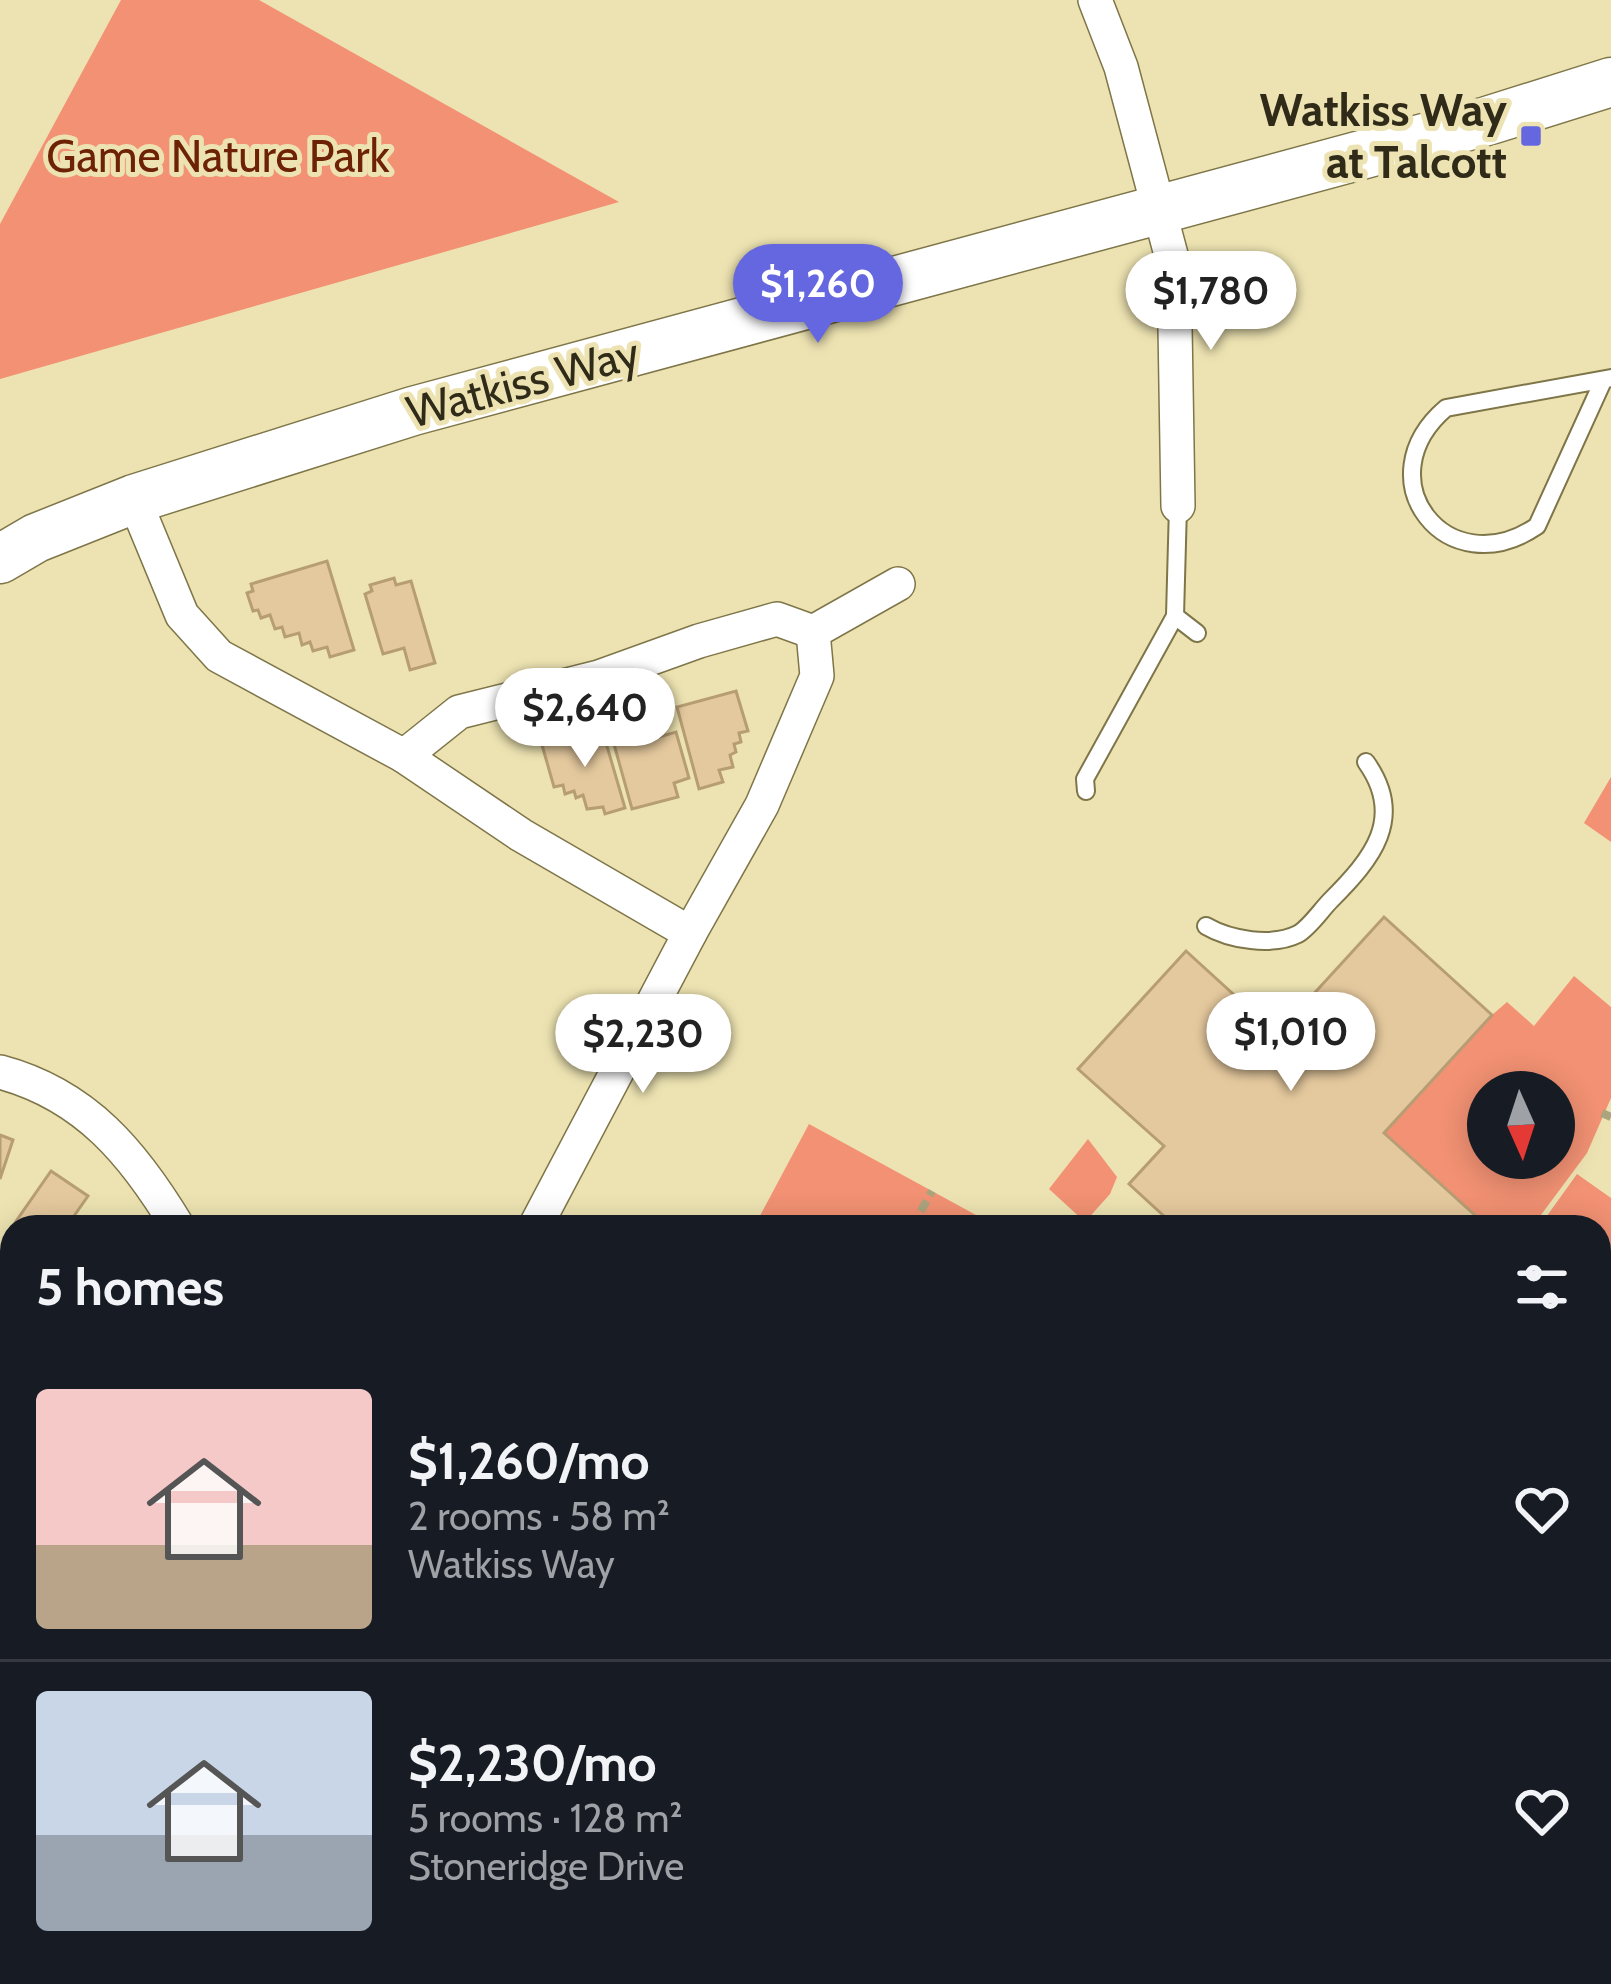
<!DOCTYPE html>
<meta charset="utf-8">
<style>
:root{--surface:#171b24;--page:#242831;--text:#f1f3f6;--muted:#9ea1a6;--line:#363941;--accent:#6567e0}
body{margin:0;font-family:Cabin,sans-serif;background:var(--page);color:var(--text);height:100vh;display:flex;flex-direction:column;font-size:45px;white-space:nowrap}
*{box-sizing:border-box;margin:0}
p{font-size:39px;color:var(--muted)}
.icon{flex:none;width:66px;height:66px;fill:none;stroke:currentColor;stroke-width:2;stroke-linecap:round;stroke-linejoin:round}
.map{position:relative;flex:1;overflow:hidden}
.drawer{position:absolute;left:0px;top:1215px;width:1611px;height:771px;display:flex;flex-direction:column;background:var(--surface);border-radius:36px 36px 0 0;box-shadow:0 6px 30px #0003}
.drawer>*{flex:none}
.needle{width:78px;rotate:177deg}
.buttons{position:absolute;left:1467px;top:1071px;display:grid;gap:24px}
.buttons a{display:grid;place-items:center;width:108px;height:108px;border-radius:50%;background:var(--surface);box-shadow:0 6px 30px #0003;font-size:60px}
.price{position:absolute;translate:-50% -102px;padding:0 27px;border-radius:42px;background:#fff;color:#222;font-size:39px;line-height:78px;filter:drop-shadow(0 3px 6px #0008)}
.price::after{content:'';position:absolute;left:50%;top:72px;width:36px;height:27px;margin-left:-18px;background:inherit;clip-path:polygon(0 0,100% 0,50% 100%)}
.price.active{background:var(--accent);color:#fff}
ul{padding:0;list-style:none}
li{display:flex;align-items:center;gap:36px;height:300px;padding:0 36px}
li+li{border-top:3px solid var(--line)}
li span{display:grid;place-items:center;flex:none;width:336px;height:240px;border-radius:12px;color:#555}
li>.icon{margin-inline-start:auto}
span .icon{width:144px;height:144px;fill:#fffc;stroke-width:1}
li b{font-size:51px}
h2{display:flex;justify-content:space-between;align-items:center;height:144px;padding:0 36px;font-size:51px}
.map>svg:first-child{display:block}
.green{fill:#f29173;fill-rule:evenodd}
.building{fill:#e5c99e;stroke:#b79d73;stroke-width:3}
.lines{fill:none;stroke-linecap:round;stroke-linejoin:round}
.lane-casing{stroke:#7e7548;stroke-width:20}
.street-casing{stroke:#7e7548;stroke-width:36}
.secondary-casing{stroke:#7e7548;stroke-width:51}
.path{stroke:#aca47d;stroke-width:8;stroke-dasharray:12 6;stroke-linecap:butt}
.lane{stroke:#fff;stroke-width:16}
.street{stroke:#fff;stroke-width:33}
.secondary{stroke:#fff;stroke-width:48}
.poi-dot{fill:#6567e0;stroke:#ede3b2;stroke-width:4.5}
.labels{text-anchor:middle;stroke-width:10;stroke-linejoin:round;paint-order:stroke}
.poi-label{font-size:45px;font-weight:bold;fill:#2f2b18;stroke:#ede3b2;text-anchor:end}
.park-label{font-size:45px;fill:#6e2205;stroke:#ede3b2}
.street-label{font-size:45px;fill:#2f2b18;stroke:#ede3b2}
</style>
<div class="map">
<svg width="1611" height="1984" viewBox="0 0 1611 1984">
<rect width="100%" height="100%" fill="#ede3b2"/>
<!-- green -->
<g class="green">
<path d="M121 0H259L619 202 0 379V224Z"/>
<path d="M1611 777V842L1584 823Z"/>
<path d="M1574 976 1611 1007V1098L1587 1153 1532 1227H1488L1384 1133 1492 1015 1507 1002 1534 1026ZM1488 1092H1554V1158H1488Z"/>
<path d="M809 1124 998 1227H754Z"/>
<path d="M1088 1139 1117 1177 1110 1194 1085 1222 1049 1189Z"/>
<path d="M1577 1174 1611 1198V1492L1599 1484V1227H1539Z"/>
<path d="M0 1385 12 1391V1974H351L352 1984H0Z"/>
<path d="M757 1974H1054L1049 1984H751Z"/>
</g>
<!-- building -->
<g class="building">
<path d="M327 561 354 650 330 657 327 647 313 651 310 642 302 645 299 633 285 637 282 627 275 629 270 615 261 618 258 610 253 611 247 593 253 591 251 584Z"/>
<path d="M394 578 396 585 411 581 435 663 410 670 404 648 383 654 365 594 372 591 370 585Z"/>
<path d="M736 691 748 731 739 733 741 742 734 744 736 752 730 755 733 767 719 770 723 782 699 789 677 707Z"/>
<path d="M652 714 659 737 676 732 689 778 674 783 678 797 632 809 609 726Z"/>
<path d="M602 729 625 808 605 814 603 807 587 809 583 795 576 798 574 791 565 794 563 785 554 787 542 745Z"/>
<path d="M1384 917 1492 1015 1384 1133 1488 1227H1176L1129 1184 1164 1146 1078 1069 1186 951 1277 1034Z"/>
<path d="M0 1135 13 1140 0 1179Z"/>
<path d="M51 1171 88 1196 74 1216 88 1227H12Z"/>
<path d="M558 1974H604L560 1983Z"/>
<path d="M643 1974H673L654 1984H648Z"/>
</g>
<g class="lines">
<defs>
<g id="lane">
<path d="M1603 381 1537 526C1447 587 1363 479 1446 408L1611 378"/>
<path d="M1175 616 1178 506"/>
<path d="M1086 791 1085 779 1175 616 1197 633"/>
<path d="M1206 926C1230 940 1272 947 1298 934 1310 927 1321 910 1331 900 1372 859 1406 818 1366 762"/>
</g>
<g id="street">
<path d="M1095 0 1121 67 1174 266 1178 506"/>
<path d="M134 499 182 615 219 656 404 756 521 835 690 933"/>
<path d="M404 756 459 712 599 677 699 641 777 619 813 632 898 584"/>
<path d="M0 1072C86 1095 134 1154 178 1227"/>
<path d="M535 1227 690 933 762 805 817 676 813 632"/>
<path d="M1146 1974 1163 1984"/>
<path d="M1102 1984 1117 1974"/>
<path d="M1366 1984 1371 1974"/>
</g>
<path id="secondary" d="M0 559 36 538 134 499 413 411 1487 121 1611 82"/>
</defs>
<!-- lane casing -->
<use href="#lane" class="lane-casing"/>
<!-- street casing -->
<use href="#street" class="street-casing"/>
<!-- secondary casing -->
<use href="#secondary" class="secondary-casing"/>
<!-- path -->
<g class="path">
<path d="M1602 1113 1611 1117"/>
<path d="M912 1227 932 1191"/>
<path d="M0 1397 12 1404"/>
<path d="M930 1984 933 1974"/>
</g>
<!-- lane -->
<use href="#lane" class="lane"/>
<!-- street -->
<use href="#street" class="street"/>
<!-- secondary -->
<use href="#secondary" class="secondary"/>
</g>
<!-- markers -->
<rect class="poi-dot" x="1519" y="124" width="24" height="24" rx="6"/>
<g class="labels">
<!-- poi labels -->
<g class="poi-label">
<text x="1507" y="126">Watkiss Way<tspan x="1507" dy="52">at Talcott</tspan></text>
</g>
<!-- park labels -->
<g class="park-label">
<text x="218" y="172">Game Nature Park</text>
</g>
<!-- street labels -->
<g class="street-label">
<text transform="translate(523 382) rotate(-15)" y="16">Watkiss Way</text>
</g>
</g>
</svg>
<div class="buttons">
<a><svg class="needle" viewBox="-14 -14 28 28"><path d="M0-13l5 13h-10z" fill="#e53935"/><path d="M0 13l5-13h-10z" fill="#9ea1a6"/></svg></a>
</div>
<b class="price active" style="left:818px;top:346px">$1,260</b>
<b class="price" style="left:1211px;top:353px">$1,780</b>
<b class="price" style="left:585px;top:770px">$2,640</b>
<b class="price" style="left:1291px;top:1094px">$1,010</b>
<b class="price" style="left:643px;top:1096px">$2,230</b>
<section class="drawer">
<h2>5 homes<svg class="icon" aria-label="filters" viewBox="0 0 24 24"><path d="M4 7h16M4 17h16"/><circle cx="9" cy="7" r="2"/><circle cx="15" cy="17" r="2"/></svg></h2>
<ul>
<li><span style="background:linear-gradient(#f6c9c9 65%,#b9a48a 0)"><svg class="icon" aria-label="home" viewBox="0 0 24 24"><path d="M3 11l9-7 9 7M6 9v11h12V9"/></svg></span><div><b>$1,260/mo</b><p>2 rooms · 58 m²</p><p>Watkiss Way</p></div><svg class="icon" aria-label="heart" viewBox="0 0 24 24"><path d="M12 20l-8-8c-3-5 5-10 8-4 3-6 11-1 8 4z"/></svg></li>
<li><span style="background:linear-gradient(#c9d6e8 60%,#9aa5b1 0)"><svg class="icon" aria-label="home" viewBox="0 0 24 24"><path d="M3 11l9-7 9 7M6 9v11h12V9"/></svg></span><div><b>$2,230/mo</b><p>5 rooms · 128 m²</p><p>Stoneridge Drive</p></div><svg class="icon" aria-label="heart" viewBox="0 0 24 24"><path d="M12 20l-8-8c-3-5 5-10 8-4 3-6 11-1 8 4z"/></svg></li>
</ul>
</section>
</div>
